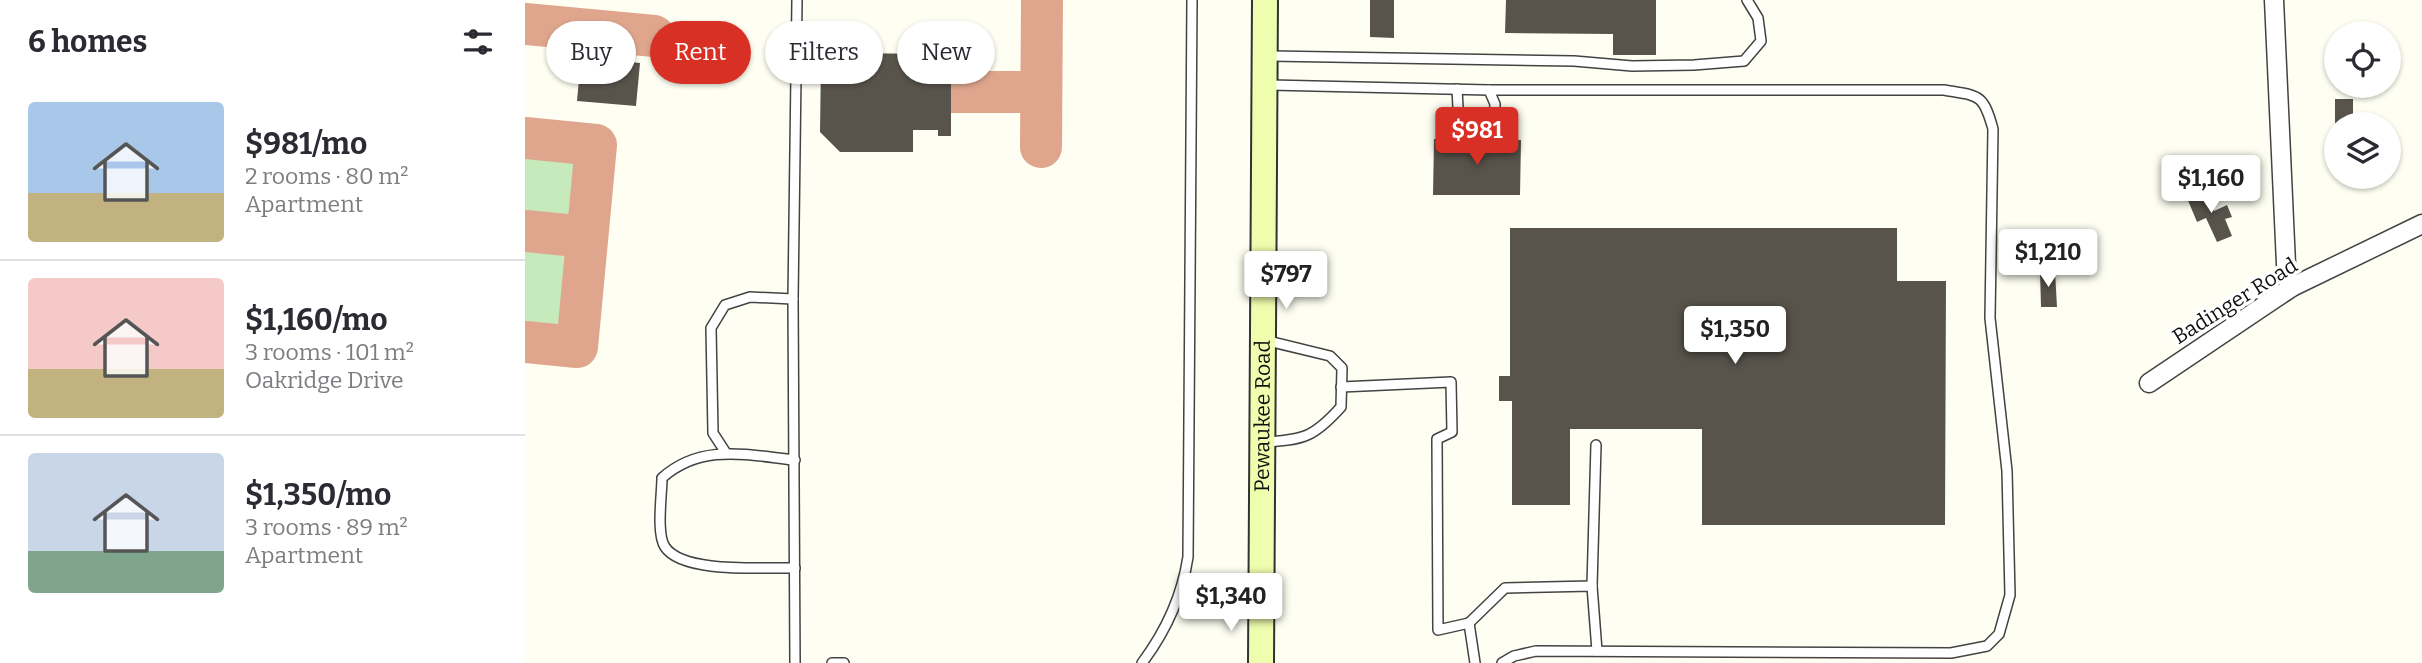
<!DOCTYPE html>
<meta charset="utf-8">
<style>
:root{--surface:#fff;--page:#f7f7f7;--text:#2b2b33;--muted:#7c7c81;--line:#e1e1e2;--accent:#d93025}
body{margin:0;font-family:Bitter,serif;background:var(--page);color:var(--text);height:100vh;display:flex;flex-direction:column;font-size:26px;white-space:nowrap}
*{box-sizing:border-box;margin:0}
p{font-size:23px;color:var(--muted)}
.icon{flex:none;width:38px;height:38px;fill:none;stroke:currentColor;stroke-width:2;stroke-linecap:round;stroke-linejoin:round}
.map{position:relative;flex:1;overflow:hidden}
.side{display:flex;flex-direction:column;background:var(--surface);width:525px}
.side>*{flex:none}
.hud{position:absolute;left:21px;top:21px;width:665px;height:63px;display:flex;gap:14px}
.tools{position:absolute;left:1799px;top:21px;display:grid;gap:14px}
.tools a{display:grid;place-items:center;width:77px;height:77px;border-radius:50%;background:var(--surface);box-shadow:0 2px 5px #0004;font-size:35px}
.price{position:absolute;translate:-50% -60px;padding:0 16px;border-radius:7px;background:#fff;color:#222;font-size:23px;line-height:46px;filter:drop-shadow(0 2px 4px #0008)}
.price::after{content:'';position:absolute;left:50%;top:42px;width:21px;height:16px;margin-left:-10px;background:inherit;clip-path:polygon(0 0,100% 0,50% 100%)}
.price.active{background:var(--accent);color:#fff}
ul{padding:0;list-style:none}
li{display:flex;align-items:center;gap:21px;height:175px;padding:0 28px}
li+li{border-top:2px solid var(--line)}
li span{display:grid;place-items:center;flex:none;width:196px;height:140px;border-radius:7px;color:#555}
li>.icon{margin-inline-start:auto}
span .icon{width:84px;height:84px;fill:#fffc;stroke-width:1}
li b{font-size:30px}
h2{display:flex;justify-content:space-between;align-items:center;height:84px;padding:0 28px;font-size:30px}
.chip{padding:0 24px;border-radius:32px;background:var(--surface);box-shadow:0 2px 5px #0004;font-size:24px;line-height:63px}
.chip.active{background:var(--accent);color:#fff}
main{display:flex;flex:1;min-height:0}
.map>svg:first-child{display:block}
.green{fill:#c6eabb}
.lines{fill:none;stroke-linecap:round;stroke-linejoin:round}
.taxiway{stroke:#dfa68d;stroke-width:42}
.building{fill:#58544c}
.service-casing{stroke:#434343;stroke-width:12}
.minor-casing{stroke:#434343;stroke-width:21}
.secondary-casing{stroke:#323232;stroke-width:28}
.service{stroke:#fff;stroke-width:9}
.minor{stroke:#fff;stroke-width:18}
.secondary{stroke:#effeae;stroke-width:24}
.labels{text-anchor:middle;stroke-width:7;stroke-linejoin:round;paint-order:stroke}
.street-label{font-size:21px;fill:#101010;stroke:#fff}
</style>
<main>
<section class="side">
<h2>6 homes<svg class="icon" aria-label="filters" viewBox="0 0 24 24"><path d="M4 7h16M4 17h16"/><circle cx="9" cy="7" r="2"/><circle cx="15" cy="17" r="2"/></svg></h2>
<ul>
<li><span style="background:linear-gradient(#a9c7e8 65%,#c2b280 0)"><svg class="icon" aria-label="home" viewBox="0 0 24 24"><path d="M3 11l9-7 9 7M6 9v11h12V9"/></svg></span><div><b>$981/mo</b><p>2 rooms · 80 m²</p><p>Apartment</p></div></li>
<li><span style="background:linear-gradient(#f6c9c9 65%,#c2b280 0)"><svg class="icon" aria-label="home" viewBox="0 0 24 24"><path d="M3 11l9-7 9 7M6 9v11h12V9"/></svg></span><div><b>$1,160/mo</b><p>3 rooms · 101 m²</p><p>Oakridge Drive</p></div></li>
<li><span style="background:linear-gradient(#c9d6e8 70%,#7fa58c 0)"><svg class="icon" aria-label="home" viewBox="0 0 24 24"><path d="M3 11l9-7 9 7M6 9v11h12V9"/></svg></span><div><b>$1,350/mo</b><p>3 rooms · 89 m²</p><p>Apartment</p></div></li>
</ul>
</section>
<div class="map">
<svg width="1897" height="663" viewBox="0 0 1897 663">
<rect width="100%" height="100%" fill="#fefff2"/>
<!-- green -->
<g class="green">
<path d="M0 147 48 151C53 155 57 158 59 164 62 178 57 217 45 225L0 222Z"/>
<path d="M0 241 39 244 46 249 52 262 46 317C38 335 16 329 0 328Z"/>
</g>
<g class="lines">
<!-- taxiway -->
<g class="taxiway">
<path d="M0 24 129 36"/>
<path d="M426 92H516"/>
<path d="M0 138 71 145 52 347 0 342"/>
<path d="M516 147 517 0"/>
<path d="M0 231 62 237"/>
</g>
</g>
<!-- building -->
<g class="building">
<path d="M845 0H869V38L845 37Z"/>
<path d="M981 0H1131V55H1088V34L980 33Z"/>
<path d="M414 47 426 48V136H413V130H388V152H315L295 132 296 60H318V53L414 54Z"/>
<path d="M56 57 115 63 111 106 52 101Z"/>
<rect x="1810" y="99" width="18" height="25"/>
<path d="M909 139 996 140 995 195H908Z"/>
<path d="M1680 190 1689 211 1702 205 1707 217 1700 219 1707 236 1692 242 1681 218 1672 222 1662 198Z"/>
<path d="M985 228H1372V281H1421L1420 525H1177V429H1045V505H987V401H974V376H985Z"/>
<path d="M1515 271H1530L1532 307H1516Z"/>
</g>
<g class="lines">
<defs>
<g id="service">
<path d="M741 56 1049 61 1107 66 1169 65 1219 61 1236 41 1233 18 1222 0"/>
<path d="M741 85 964 90 970 104 969 126"/>
<path d="M932 89 934 126"/>
<path d="M964 90H1419C1454 96 1458 93 1468 129L1465 318 1482 471 1485 595 1474 634 1462 646 1426 653 1011 651 989 656 977 663"/>
<path d="M739 340 805 356 817 368 816 407C789 437 779 440 739 442"/>
<path d="M816 387 926 382 927 432 912 439 913 630 944 623 950 663"/>
<path d="M201 453 188 433 186 328 200 305 225 297 268 299"/>
<path d="M270 460C222 455 176 443 137 478 137 494 131 534 140 547 158 574 239 567 270 568"/>
<path d="M1067 586 1071 445"/>
<path d="M944 623 980 588 1067 586 1072 651"/>
<path d="M270 663 268 299 272 0"/>
<path d="M307 663H319"/>
<path d="M617 663C641 631 657 596 663 557L667 0"/>
</g>
<g id="minor">
<path d="M1749 0 1761 264 1763 281 1767 287"/>
<path d="M1624 383 1767 287 1897 224"/>
</g>
<g id="secondary">
<path id="s1" d="M736 663 740 0"/>
</g>
</defs>
<!-- service casing -->
<use href="#service" class="service-casing"/>
<!-- minor casing -->
<use href="#minor" class="minor-casing"/>
<!-- secondary casing -->
<use href="#secondary" class="secondary-casing"/>
<!-- service -->
<use href="#service" class="service"/>
<!-- minor -->
<use href="#minor" class="minor"/>
<!-- secondary -->
<use href="#secondary" class="secondary"/>
</g>
<g class="labels">
<!-- street labels -->
<g class="street-label">
<text transform="translate(1710 301) rotate(-32)" y="7">Badinger Road</text>
<text dy="7" stroke="none"><textPath href="#s1" startOffset="247">Pewaukee Road</textPath></text>
</g>
</g>
</svg>
<div class="tools">
<a><svg class="icon" aria-label="locate" viewBox="0 0 24 24"><circle cx="12" cy="12" r="6"/><path d="M12 2v4M12 18v4M2 12h4M18 12h4"/></svg></a>
<a><svg class="icon" aria-label="layers" viewBox="0 0 24 24"><path d="M12 4l9 5-9 5-9-5zM3 14l9 5 9-5"/></svg></a>
</div>
<b class="price active" style="left:952px;top:167px">$981</b>
<b class="price" style="left:1686px;top:215px">$1,160</b>
<b class="price" style="left:1523px;top:289px">$1,210</b>
<b class="price" style="left:761px;top:311px">$797</b>
<b class="price" style="left:1210px;top:366px">$1,350</b>
<b class="price" style="left:706px;top:633px">$1,340</b>
<div class="hud">
<a class="chip">Buy</a>
<a class="chip active">Rent</a>
<a class="chip">Filters</a>
<a class="chip">New</a>
</div>
</div>
</main>
